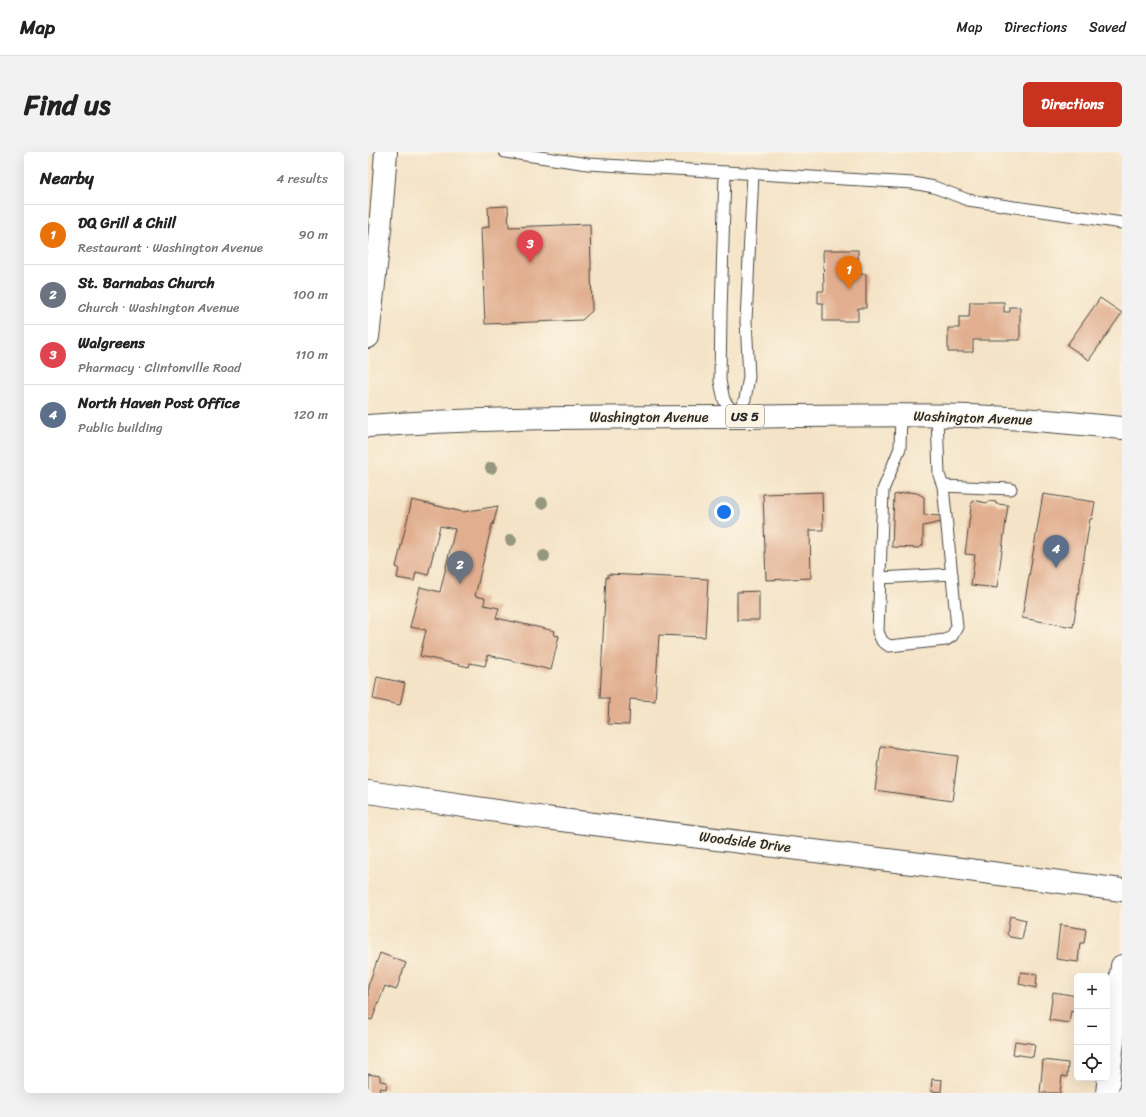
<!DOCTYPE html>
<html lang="en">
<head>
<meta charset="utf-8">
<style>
	body { margin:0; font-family:Sriracha,sans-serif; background:#f2f2f2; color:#222 }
	.controls { position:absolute; right:12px; bottom:12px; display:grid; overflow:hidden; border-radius:6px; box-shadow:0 4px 16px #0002 }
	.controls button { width:36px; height:36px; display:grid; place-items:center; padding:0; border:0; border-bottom:1px solid #e0e0e0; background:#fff; color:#222; font:20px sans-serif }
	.you { position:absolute; left:356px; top:360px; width:14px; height:14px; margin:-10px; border:3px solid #fff; border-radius:50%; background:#1a73e8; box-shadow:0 0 0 6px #1a73e833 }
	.badge { display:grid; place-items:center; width:26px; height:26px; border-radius:50%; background:#c8321e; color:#fff; font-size:13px; font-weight:700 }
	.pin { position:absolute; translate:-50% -33px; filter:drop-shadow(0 1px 2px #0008) }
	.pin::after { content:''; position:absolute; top:21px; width:14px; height:12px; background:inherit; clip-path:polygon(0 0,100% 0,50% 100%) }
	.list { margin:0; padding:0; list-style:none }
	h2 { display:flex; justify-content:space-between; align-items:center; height:52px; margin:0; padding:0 16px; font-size:17px }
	h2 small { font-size:13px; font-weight:400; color:#767676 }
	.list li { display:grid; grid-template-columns:26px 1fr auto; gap:12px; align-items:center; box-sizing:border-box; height:60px; padding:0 16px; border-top:1px solid #e0e0e0 }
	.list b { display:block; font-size:15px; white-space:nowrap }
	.list p { margin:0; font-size:13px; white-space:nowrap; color:#767676 }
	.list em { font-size:13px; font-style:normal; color:#767676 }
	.icon { flex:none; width:22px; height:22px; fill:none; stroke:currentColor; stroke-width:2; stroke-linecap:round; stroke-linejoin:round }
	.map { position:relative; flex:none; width:754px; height:941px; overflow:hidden; border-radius:6px }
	header { display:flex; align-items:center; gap:24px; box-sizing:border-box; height:56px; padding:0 20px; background:#fff; border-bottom:1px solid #e0e0e0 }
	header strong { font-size:19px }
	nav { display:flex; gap:22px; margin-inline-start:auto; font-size:14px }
	.intro { display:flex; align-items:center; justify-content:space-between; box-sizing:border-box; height:96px; padding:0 24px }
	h1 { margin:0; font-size:28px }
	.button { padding:10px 18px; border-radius:6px; background:#c8321e; color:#fff; font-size:14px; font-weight:700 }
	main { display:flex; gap:24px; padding:0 24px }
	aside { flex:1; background:#fff; border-radius:6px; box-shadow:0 4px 16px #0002 }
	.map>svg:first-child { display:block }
	.building { fill:#e1ae8f }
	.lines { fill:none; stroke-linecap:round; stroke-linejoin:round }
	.service-casing { stroke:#494742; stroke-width:13 }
	.minor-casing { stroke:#494742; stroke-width:24 }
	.primary-casing { stroke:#494742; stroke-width:24 }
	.service { stroke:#fff; stroke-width:11 }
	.minor { stroke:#fff; stroke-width:22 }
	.primary { stroke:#fff; stroke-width:22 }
	.tree { fill:#95987f }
	.labels { text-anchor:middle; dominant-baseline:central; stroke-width:3; stroke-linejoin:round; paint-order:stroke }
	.shield { fill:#fcf5e5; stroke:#6a6863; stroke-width:1 }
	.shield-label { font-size:13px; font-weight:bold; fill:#2b2b2b }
	.street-label { font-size:14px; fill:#2b2b2b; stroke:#fcf5e5 }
</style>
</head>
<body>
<header>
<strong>Map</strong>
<nav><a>Map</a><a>Directions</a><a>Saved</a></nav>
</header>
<div class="intro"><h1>Find us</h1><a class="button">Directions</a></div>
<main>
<aside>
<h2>Nearby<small>4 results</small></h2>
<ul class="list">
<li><span class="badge" style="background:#e8710a">1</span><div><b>DQ Grill &amp; Chill</b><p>Restaurant · Washington Avenue</p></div><em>90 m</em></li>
<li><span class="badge" style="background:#6b7280">2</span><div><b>St. Barnabas Church</b><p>Church · Washington Avenue</p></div><em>100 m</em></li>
<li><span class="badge" style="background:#e0444e">3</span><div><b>Walgreens</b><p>Pharmacy · Clintonville Road</p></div><em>110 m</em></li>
<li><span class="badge" style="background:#5c6f8a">4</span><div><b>North Haven Post Office</b><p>Public building</p></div><em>120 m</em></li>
</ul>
</aside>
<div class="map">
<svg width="754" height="941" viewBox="0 0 754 941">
	<rect width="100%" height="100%" fill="#fcf5e5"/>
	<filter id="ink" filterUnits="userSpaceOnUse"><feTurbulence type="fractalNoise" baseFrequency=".025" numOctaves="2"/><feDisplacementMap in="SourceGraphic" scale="8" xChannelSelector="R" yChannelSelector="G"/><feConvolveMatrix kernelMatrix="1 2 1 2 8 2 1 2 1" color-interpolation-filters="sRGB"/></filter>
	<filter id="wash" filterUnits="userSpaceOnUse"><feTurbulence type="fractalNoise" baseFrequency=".012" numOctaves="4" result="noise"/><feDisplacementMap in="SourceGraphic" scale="16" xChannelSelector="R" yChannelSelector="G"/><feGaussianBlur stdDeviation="0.9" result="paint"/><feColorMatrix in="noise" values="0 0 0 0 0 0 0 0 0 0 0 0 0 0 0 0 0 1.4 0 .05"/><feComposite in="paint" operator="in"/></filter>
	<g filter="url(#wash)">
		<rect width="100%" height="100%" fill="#f4e3c6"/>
		<g id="blocks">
			<!-- building -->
			<g class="building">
				<path d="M140,54L141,75L222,72L224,159L214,168L117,172L113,76L121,75L120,55Z"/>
				<path d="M455,98H490V122H498V156H490V169H455V151H450V139H456Z"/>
				<path d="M732,146L754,161L721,208L699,193Z"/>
				<path d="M602,150H636V160H642V155H652V188H605V200H580V176H591V165H601Z"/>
				<path d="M454,340L455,378H442L443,426L398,428L395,342Z"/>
				<path d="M541,340L549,341L556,345V363L574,364V370L555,374V393L551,396L524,395L526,343Z"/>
				<path d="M675,342L727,350L724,367H722L705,475L654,466Z"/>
				<path d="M44,348L95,360L130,354L125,373L124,372L107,444L117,446L116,453L131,456L128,466L187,479L186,483L191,484L183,518L120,503L117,514L102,511L101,515L52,504L58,478L42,475L52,435L72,440L87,377L72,374L60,423L48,420L46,429L29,426L31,416L28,415Z"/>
				<path d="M604,348L619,351L620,349L628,350V352L640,353L629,436L603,433L607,403L597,402Z"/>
				<path d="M240,422L340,427L337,485L291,483L287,549L262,547L261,573L240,572L241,546H232L238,425L240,426Z"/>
				<path d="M391,439V468H369V440Z"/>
				<path d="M9,525L37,531L32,553L5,547Z"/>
				<path d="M513,594L590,604L584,649L507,638Z"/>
				<path d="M642,764L658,768L654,787L642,785L639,782Z"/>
				<path d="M692,773L718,777L716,791H712L710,810L688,807Z"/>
				<path d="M12,801L38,811L28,838L17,834L4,868L0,867V834Z"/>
				<path d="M653,820L669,822L668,836L651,832Z"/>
				<path d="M685,840L709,844L707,860L703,859L701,871L681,868Z"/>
				<path d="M647,889L667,892L665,905L645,902Z"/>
				<path d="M675,908L700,911L699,925L694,924L692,941H672Z"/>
				<path d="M0,922L12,924V929L19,930L18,937L12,936L11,941L0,940Z"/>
				<path d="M564,927L574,928L573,940L563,939Z"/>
			</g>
		</g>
	</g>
	<g filter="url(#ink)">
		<use href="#blocks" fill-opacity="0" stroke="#494742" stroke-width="1"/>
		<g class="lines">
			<defs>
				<g id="service">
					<path d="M137,0L220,12L545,31L566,35L600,48L754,71"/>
					<path d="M357,20L353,161L352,229L356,248L368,264L377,247L381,225L378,169L385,21"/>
					<path d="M533,263L532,296L515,338L510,480L514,489L521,494L578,488L584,484L589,475L575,334L571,323L569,264"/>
					<path d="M575,334L643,337"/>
					<path d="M512,426L584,422"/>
				</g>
				<g id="minor">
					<path d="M0,640L177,666L593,717L754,738"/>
					<path d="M739,941L754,814"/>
				</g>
				<g id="primary">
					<path d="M0,185L12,78L18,0"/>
					<path d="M0,274C121,265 243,265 364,265C444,264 523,262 603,264C653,266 704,271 754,276"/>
				</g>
			</defs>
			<!-- service casing -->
			<use href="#service" class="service-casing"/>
			<!-- minor casing -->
			<use href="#minor" class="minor-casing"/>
			<!-- primary casing -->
			<use href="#primary" class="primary-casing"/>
			<!-- service -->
			<use href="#service" class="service"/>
			<!-- minor -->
			<use href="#minor" class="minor"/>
			<!-- primary -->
			<use href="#primary" class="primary"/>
		</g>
		<!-- trees -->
		<g class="tree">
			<circle cx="123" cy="316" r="6"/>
			<circle cx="174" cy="351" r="6"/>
			<circle cx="143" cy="388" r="6"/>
			<circle cx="176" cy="404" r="6"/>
		</g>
	</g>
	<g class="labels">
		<!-- shield labels -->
		<rect class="shield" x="358" y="253" width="38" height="22" rx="3"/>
		<g class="shield-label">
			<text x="377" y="264">US 5</text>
		</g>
		<!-- street labels -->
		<g class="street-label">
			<text x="281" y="265">Washington Avenue</text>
			<text transform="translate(605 266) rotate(2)">Washington Avenue</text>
			<text transform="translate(377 690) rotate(7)">Woodside Drive</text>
		</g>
	</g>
</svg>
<div class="controls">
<button>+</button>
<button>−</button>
<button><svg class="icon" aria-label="locate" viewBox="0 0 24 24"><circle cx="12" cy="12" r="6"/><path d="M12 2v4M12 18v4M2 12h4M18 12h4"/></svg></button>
</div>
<div class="you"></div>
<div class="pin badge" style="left:481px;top:137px;background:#e8710a">1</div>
<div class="pin badge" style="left:92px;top:432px;background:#6b7280">2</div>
<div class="pin badge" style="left:162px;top:111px;background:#e0444e">3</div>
<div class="pin badge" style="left:688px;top:416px;background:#5c6f8a">4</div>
</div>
</main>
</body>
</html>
